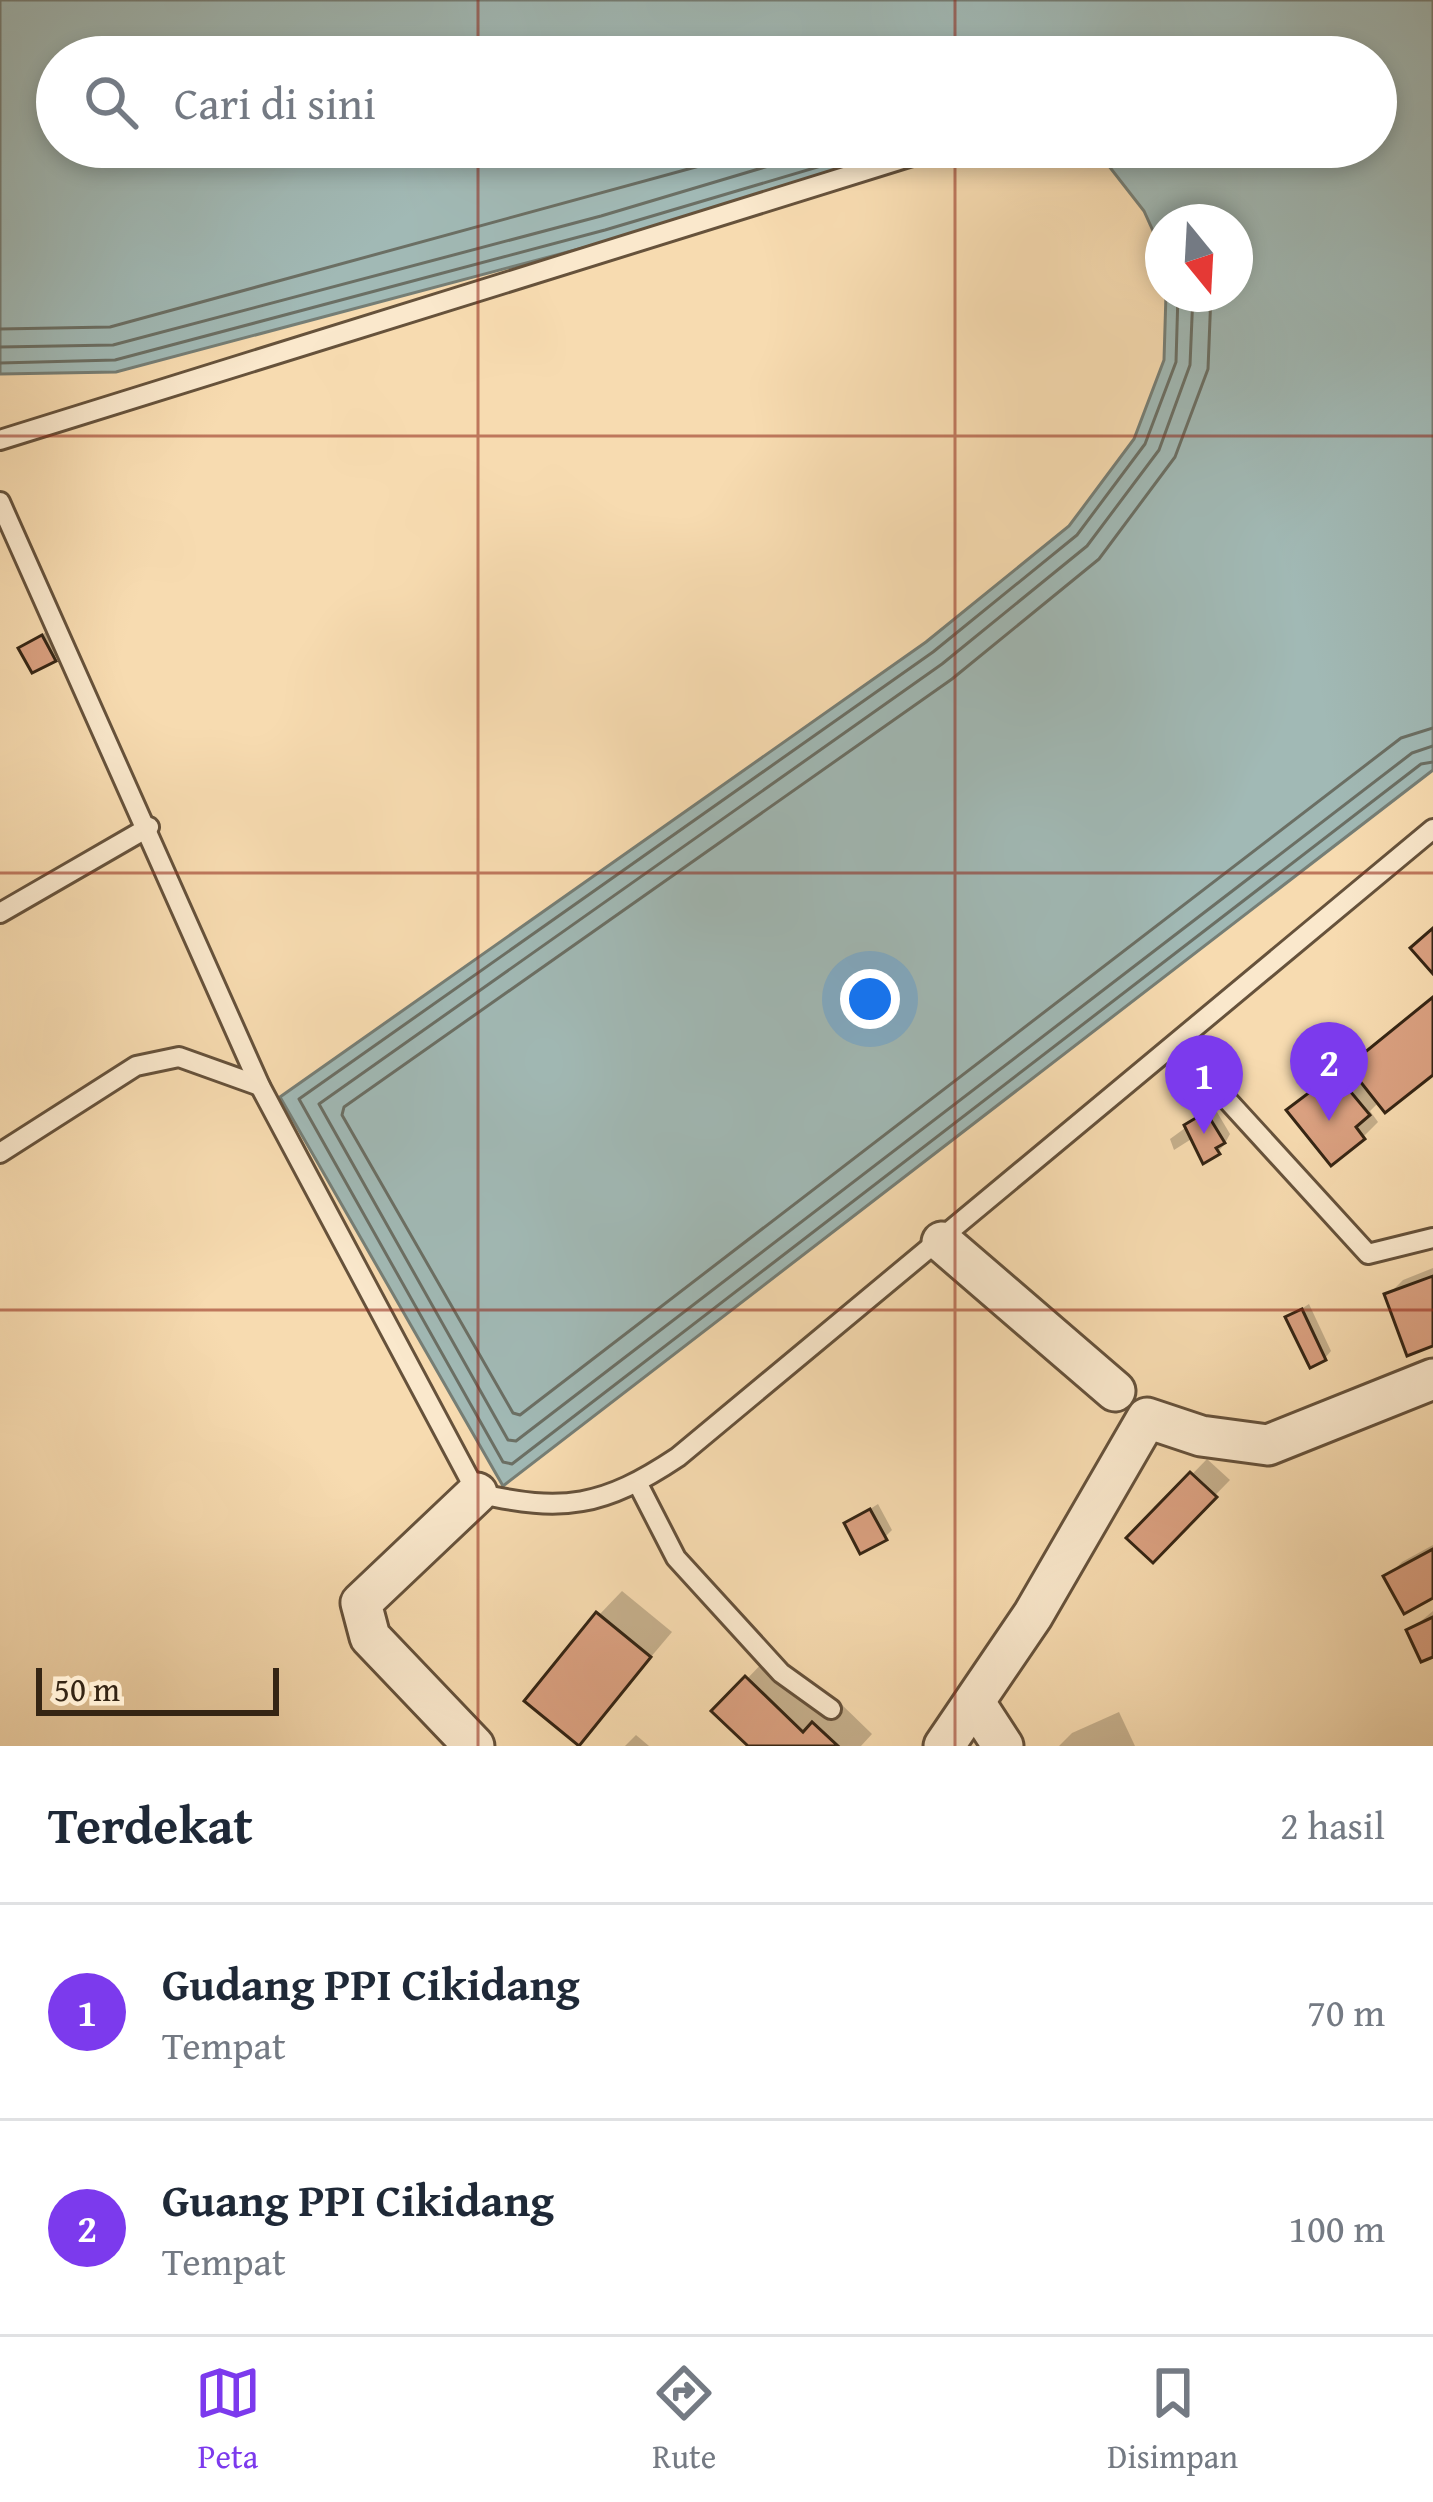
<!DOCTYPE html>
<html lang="id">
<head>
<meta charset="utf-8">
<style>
	body { margin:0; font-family:"Gentium Book Plus",serif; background:#f2f2f3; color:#1f2937 }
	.compass { position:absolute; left:1145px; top:204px; width:108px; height:108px; border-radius:50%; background:#fff; box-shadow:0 6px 18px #0003; rotate:162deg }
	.scale { position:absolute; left:36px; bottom:30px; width:243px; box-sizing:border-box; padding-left:12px; border:6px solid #352514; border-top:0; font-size:33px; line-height:42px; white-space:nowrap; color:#352514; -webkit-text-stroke:9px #fae8cc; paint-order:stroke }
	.you { position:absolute; left:870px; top:999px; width:42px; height:42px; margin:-30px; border:9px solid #fff; border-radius:50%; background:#1a73e8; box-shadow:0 0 0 18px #1a73e833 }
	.badge { display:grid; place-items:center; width:78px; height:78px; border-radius:50%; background:#7c3aed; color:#fff; font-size:39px; font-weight:700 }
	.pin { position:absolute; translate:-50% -99px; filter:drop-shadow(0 3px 6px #0008) }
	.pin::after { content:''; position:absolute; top:63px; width:42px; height:36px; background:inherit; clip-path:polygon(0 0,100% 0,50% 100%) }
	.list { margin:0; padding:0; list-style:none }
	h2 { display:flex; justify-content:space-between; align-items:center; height:156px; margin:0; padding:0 48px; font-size:51px }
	h2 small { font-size:39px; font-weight:400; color:#747a83 }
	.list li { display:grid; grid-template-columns:78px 1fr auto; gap:36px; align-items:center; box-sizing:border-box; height:216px; padding:0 48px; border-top:3px solid #e0e1e3 }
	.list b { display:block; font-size:45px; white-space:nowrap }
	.list p { margin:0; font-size:39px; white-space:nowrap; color:#747a83 }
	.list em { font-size:39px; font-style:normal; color:#747a83 }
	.icon { flex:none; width:66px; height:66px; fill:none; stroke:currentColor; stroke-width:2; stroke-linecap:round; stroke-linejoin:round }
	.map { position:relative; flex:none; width:1433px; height:1746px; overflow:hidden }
	.search { position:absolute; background:#fff; box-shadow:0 6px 18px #0003; left:36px; right:36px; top:36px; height:132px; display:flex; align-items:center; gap:30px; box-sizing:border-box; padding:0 42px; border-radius:66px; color:#747a83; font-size:45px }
	.sheet { height:588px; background:#fff }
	nav { display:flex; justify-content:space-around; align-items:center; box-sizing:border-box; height:168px; border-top:3px solid #e0e1e3; background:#fff; font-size:33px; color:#747a83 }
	nav a { display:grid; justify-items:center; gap:6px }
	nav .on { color:#7c3aed }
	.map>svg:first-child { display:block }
	.water { fill:#a1b9b5; stroke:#767e75; stroke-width:3 }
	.shadow { fill:#0003 }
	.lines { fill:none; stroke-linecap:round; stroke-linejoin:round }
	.shore { stroke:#6b6f64; stroke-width:3 }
	.building { fill:#dba181; stroke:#352514; stroke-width:3 }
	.lane-casing { stroke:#66523b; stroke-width:24 }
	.street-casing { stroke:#66523b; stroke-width:45 }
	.lane { stroke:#fae8cc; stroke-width:18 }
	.street { stroke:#fae8cc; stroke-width:39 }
	.grid { fill:none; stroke:#8f2418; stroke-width:3; stroke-opacity:0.55 }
</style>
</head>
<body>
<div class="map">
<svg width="1433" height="1746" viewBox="0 0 1433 1746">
	<rect width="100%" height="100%" fill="#f7dbb0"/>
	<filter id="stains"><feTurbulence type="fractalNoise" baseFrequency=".00167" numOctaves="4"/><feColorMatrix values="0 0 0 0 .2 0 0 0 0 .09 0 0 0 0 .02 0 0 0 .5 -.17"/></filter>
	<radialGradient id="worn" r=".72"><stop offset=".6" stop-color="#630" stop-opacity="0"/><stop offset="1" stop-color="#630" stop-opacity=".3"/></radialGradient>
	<!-- water -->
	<path class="water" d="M0,0H1433V770L503,1486L280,1097L926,642L1069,526L1134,439L1164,360L1166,294H1235V222H1163V253L1144,211L1094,147H1376V57H57V147H927L609,241L116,372L0,374Z"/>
	<!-- shadow -->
	<g class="shadow">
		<path d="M49,630L61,652L54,658L22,648Z"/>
		<path d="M1433,996V1071L1380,1101L1370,1111L1378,1122L1363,1137L1290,1111Z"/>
		<path d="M1214,1107L1230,1134L1224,1145L1218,1152L1193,1138L1174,1150L1170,1139Z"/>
		<path d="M1433,1268V1343L1388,1295L1403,1280Z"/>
		<path d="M1309,1304L1331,1351L1325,1358L1289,1317Z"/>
		<path d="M1207,1459L1230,1480L1153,1559L1130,1538Z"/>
		<path d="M878,1504L892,1530L885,1537L847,1524Z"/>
		<path d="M1433,1545V1595L1387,1577L1402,1562Z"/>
		<path d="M622,1591L672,1632L579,1742L599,1615Z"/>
		<path d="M1433,1611V1653L1409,1631Z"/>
		<path d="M770,1655L828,1711L838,1701L872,1734L861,1746H752L716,1711Z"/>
		<path d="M1119,1712L1135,1746H1059L1072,1733Z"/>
		<path d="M636,1735L649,1746H625Z"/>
	</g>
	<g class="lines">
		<!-- shore -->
		<g class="shore">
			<path d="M1178,294L1176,362L1145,444L1077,535L933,652L299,1099L503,1462L512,1464L1421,764L1433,762"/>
			<path d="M1193,294L1190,365L1159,450L1087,546L942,664L319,1104L508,1440L516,1441L1412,753L1433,746"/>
			<path d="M1211,294L1208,369L1175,457L1099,559L952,679L344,1107L342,1115L513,1413L520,1415L1401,738L1433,728"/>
			<path d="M0,329L110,327L769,147"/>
			<path d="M0,347L113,345L601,216L832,147"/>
			<path d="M0,363L115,360L605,230L885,147"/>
		</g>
	</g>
	<!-- building -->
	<g class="building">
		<path d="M42,635L56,661L32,673L18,648Z"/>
		<path d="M1433,928V974L1410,948Z"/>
		<path d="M1433,997V1075L1385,1113L1348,1066Z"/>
		<path d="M1335,1073L1370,1115L1356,1127L1365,1139L1331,1166L1286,1110Z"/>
		<path d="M1206,1112L1225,1143L1216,1148L1220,1154L1203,1164L1184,1125Z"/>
		<path d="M1433,1276V1346L1407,1356L1384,1294Z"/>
		<path d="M1302,1309L1326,1360L1310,1368L1285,1317Z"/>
		<path d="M1190,1472L1217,1497L1153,1563L1126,1538Z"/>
		<path d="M870,1509L887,1540L860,1554L844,1523Z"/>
		<path d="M1433,1549V1598L1404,1614L1383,1576Z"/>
		<path d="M596,1612L651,1657L579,1746L524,1701Z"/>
		<path d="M1433,1617V1657L1421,1662L1406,1630Z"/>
		<path d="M745,1676L803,1732L812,1722L838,1746H748L711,1711Z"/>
	</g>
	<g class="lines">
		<defs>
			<g id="lane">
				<path d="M0,440L925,152"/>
				<path d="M0,502L260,1086L477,1493C563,1513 603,1507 678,1457L1433,829"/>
				<path d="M0,913L149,827"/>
				<path d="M1177,1045L1368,1254L1433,1238"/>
				<path d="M0,1153L136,1066L179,1057L260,1086"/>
				<path d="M638,1484L676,1558L781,1673L831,1709"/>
			</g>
			<g id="street">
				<path d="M942,1242L1115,1391"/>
				<path d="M975,1703L1003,1746"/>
				<path d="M474,1746L370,1637L361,1603L477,1493"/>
				<path d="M944,1746L1033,1615L1147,1418L1201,1436L1268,1445L1433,1379"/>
			</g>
		</defs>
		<!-- lane casing -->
		<use href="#lane" class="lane-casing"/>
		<!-- street casing -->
		<use href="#street" class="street-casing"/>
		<!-- lane -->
		<use href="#lane" class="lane"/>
		<!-- street -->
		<use href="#street" class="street"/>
	</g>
	<!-- grid -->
	<path class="grid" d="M478,0V57M955,0V57M478,147V1746M955,147V1746M0,436H1433M0,873H1433M0,1310H1433"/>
	<rect width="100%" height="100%" filter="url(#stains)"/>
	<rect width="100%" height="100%" fill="url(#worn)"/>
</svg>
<svg class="compass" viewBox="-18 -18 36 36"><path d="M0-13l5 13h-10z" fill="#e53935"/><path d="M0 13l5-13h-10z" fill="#747a83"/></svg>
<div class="scale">50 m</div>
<div class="you"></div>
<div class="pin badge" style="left:1204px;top:1134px">1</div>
<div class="pin badge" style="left:1329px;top:1121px">2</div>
<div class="search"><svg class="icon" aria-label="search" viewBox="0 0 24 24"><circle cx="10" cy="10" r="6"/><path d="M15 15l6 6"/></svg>Cari di sini</div>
</div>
<section class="sheet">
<h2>Terdekat<small>2 hasil</small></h2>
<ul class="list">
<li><span class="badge">1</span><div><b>Gudang PPI Cikidang</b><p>Tempat</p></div><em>70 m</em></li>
<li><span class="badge">2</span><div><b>Guang PPI Cikidang</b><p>Tempat</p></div><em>100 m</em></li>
</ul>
</section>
<nav>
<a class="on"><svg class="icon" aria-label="map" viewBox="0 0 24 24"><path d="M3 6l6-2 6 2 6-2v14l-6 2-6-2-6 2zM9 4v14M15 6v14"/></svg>Peta</a>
<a><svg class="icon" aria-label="directions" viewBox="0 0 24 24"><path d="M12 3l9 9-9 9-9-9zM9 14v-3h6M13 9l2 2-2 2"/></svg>Rute</a>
<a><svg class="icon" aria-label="saved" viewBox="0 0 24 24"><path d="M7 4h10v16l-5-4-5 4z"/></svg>Disimpan</a>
</nav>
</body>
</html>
